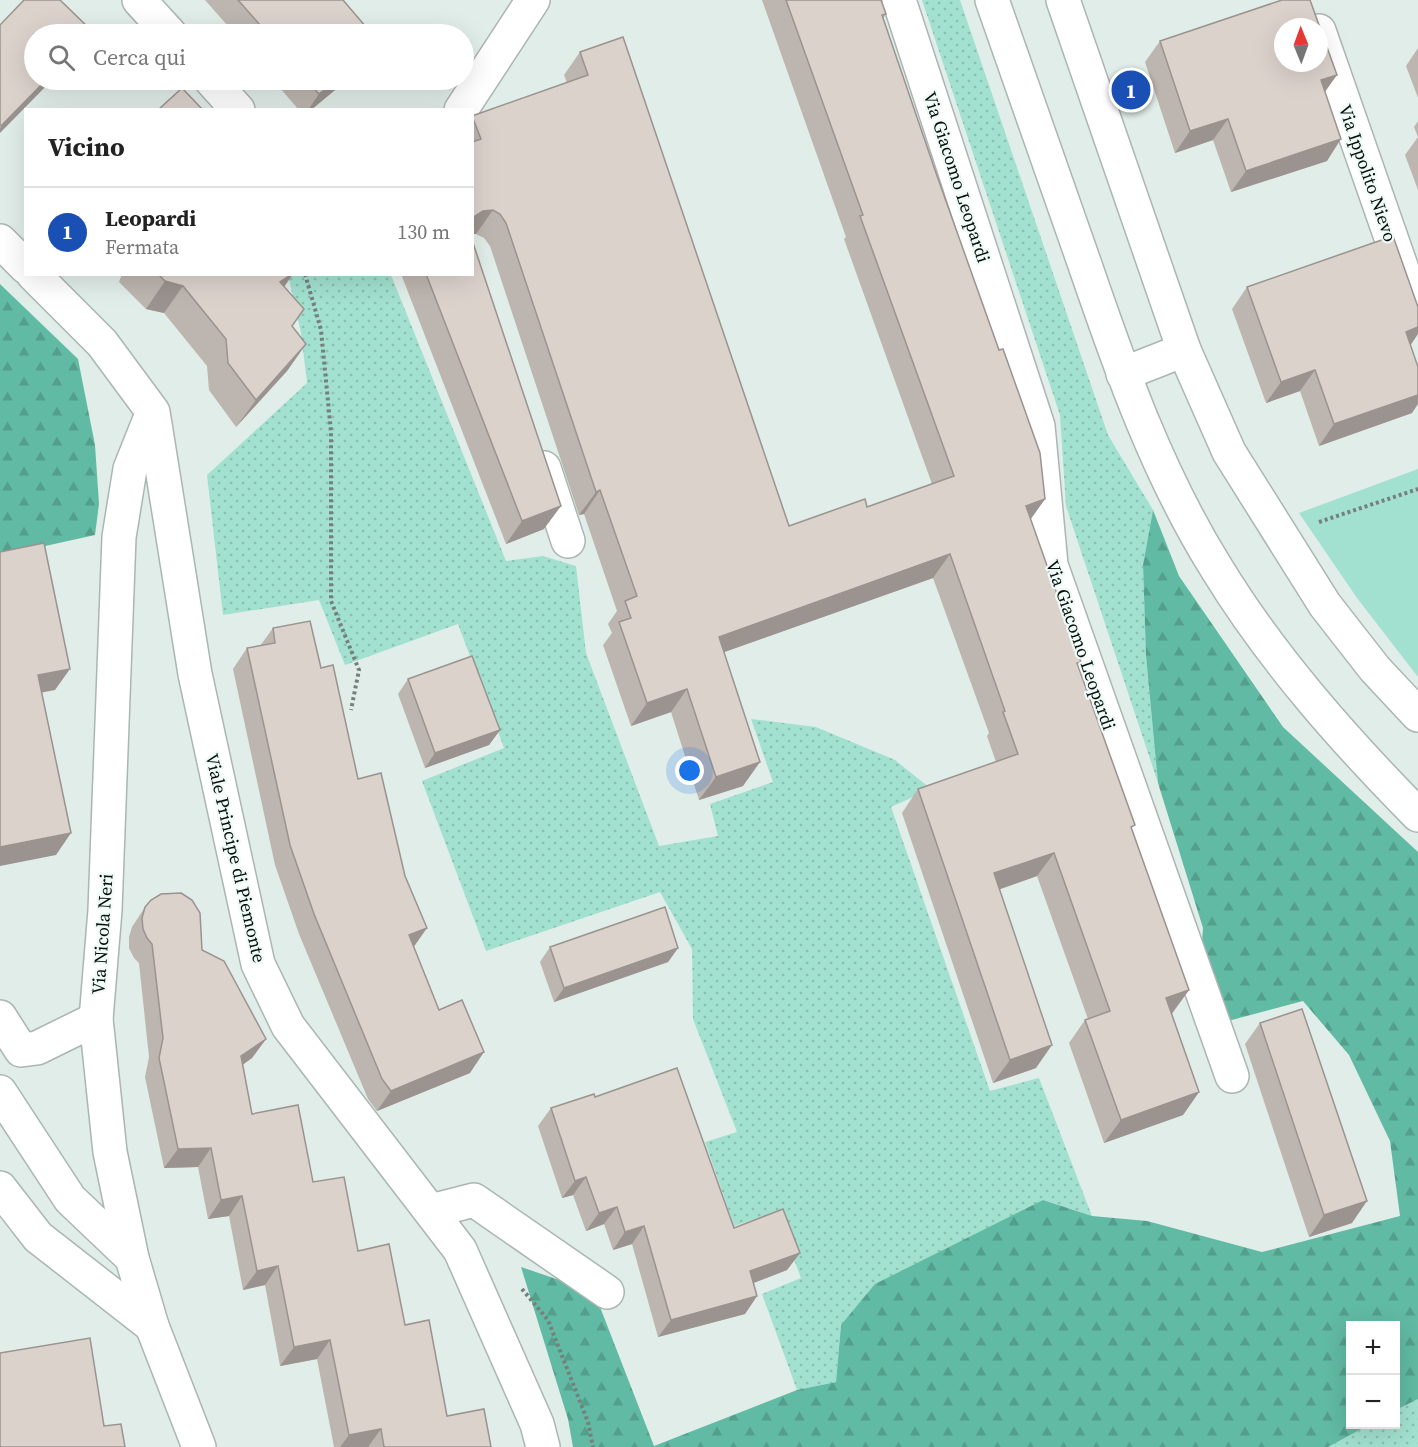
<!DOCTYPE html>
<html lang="it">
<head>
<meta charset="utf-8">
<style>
	body { margin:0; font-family:"Source Serif 4",serif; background:#f2f2f2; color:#222 }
	.controls { position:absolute; right:18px; bottom:18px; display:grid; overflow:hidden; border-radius:0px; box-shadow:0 6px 24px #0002 }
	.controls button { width:54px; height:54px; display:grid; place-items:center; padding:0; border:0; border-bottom:2px solid #e0e0e0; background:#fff; color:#222; font:30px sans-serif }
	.compass { position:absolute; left:1274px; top:18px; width:54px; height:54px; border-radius:50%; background:#fff; box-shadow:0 6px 24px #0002; rotate:359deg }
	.you { position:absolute; left:690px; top:771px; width:21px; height:21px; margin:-15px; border:4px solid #fff; border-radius:50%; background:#1a73e8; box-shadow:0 0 0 9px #1a73e833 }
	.badge { display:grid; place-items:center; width:39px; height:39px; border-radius:50%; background:#8b4a16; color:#fff; font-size:20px; font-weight:700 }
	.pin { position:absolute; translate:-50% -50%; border:3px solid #fff; box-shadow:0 2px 6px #0006 }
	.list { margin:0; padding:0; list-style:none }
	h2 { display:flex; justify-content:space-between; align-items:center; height:78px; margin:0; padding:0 24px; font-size:26px }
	h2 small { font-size:20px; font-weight:400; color:#767676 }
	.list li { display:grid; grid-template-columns:39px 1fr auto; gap:18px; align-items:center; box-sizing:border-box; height:90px; padding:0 24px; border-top:2px solid #e0e0e0 }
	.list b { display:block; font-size:22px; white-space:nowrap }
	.list p { margin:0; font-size:20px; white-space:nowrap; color:#767676 }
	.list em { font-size:20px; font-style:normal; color:#767676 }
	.icon { flex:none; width:33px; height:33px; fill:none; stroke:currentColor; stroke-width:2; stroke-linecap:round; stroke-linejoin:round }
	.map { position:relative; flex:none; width:1418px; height:1447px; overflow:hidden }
	.search { position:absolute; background:#fff; box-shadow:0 6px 24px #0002; left:24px; top:24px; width:450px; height:66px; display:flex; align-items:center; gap:15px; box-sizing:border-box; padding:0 21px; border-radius:33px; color:#767676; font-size:22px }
	.panel { position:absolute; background:#fff; box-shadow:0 6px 24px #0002; left:24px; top:108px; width:450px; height:168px; border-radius:0px }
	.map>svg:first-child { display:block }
	.grass { fill:url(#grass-dots) }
	.forest { fill:url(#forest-firs) }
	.park { fill:#a2e1cf }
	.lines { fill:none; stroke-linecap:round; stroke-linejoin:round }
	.minor-casing { stroke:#aab6b3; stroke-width:36 }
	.path { stroke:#777f7c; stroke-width:4; stroke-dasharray:3 3; stroke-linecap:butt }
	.minor { stroke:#fff; stroke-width:33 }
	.wall { fill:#bdb5af }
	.shaded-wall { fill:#9a938f }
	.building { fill:#dcd2cc; stroke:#9a938f; stroke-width:1.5; fill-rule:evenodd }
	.labels { text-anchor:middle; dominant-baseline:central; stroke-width:4.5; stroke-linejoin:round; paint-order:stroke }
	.street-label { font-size:18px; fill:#090d0b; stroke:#eefbf7 }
</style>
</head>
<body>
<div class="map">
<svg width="1418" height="1447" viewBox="0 0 1418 1447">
	<defs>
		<pattern id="grass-dots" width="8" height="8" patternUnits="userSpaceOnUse" patternTransform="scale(1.5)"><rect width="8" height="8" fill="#a2e1cf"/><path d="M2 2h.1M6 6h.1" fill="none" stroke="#8ac0b0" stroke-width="1.8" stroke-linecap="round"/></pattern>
		<pattern id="forest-firs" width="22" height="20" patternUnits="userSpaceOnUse" patternTransform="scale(1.5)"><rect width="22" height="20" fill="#61baa3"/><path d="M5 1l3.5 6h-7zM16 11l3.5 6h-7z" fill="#539f8b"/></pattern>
	</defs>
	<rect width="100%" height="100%" fill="#e1ede9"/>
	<!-- grass -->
	<g class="grass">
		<path d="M922,0H960L1108,435L1153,510L1143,565L1146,656L1158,783L1066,506L1060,415Z"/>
		<path d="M288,275H391L506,561L543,556L576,566L586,653L659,846L718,836L710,804L773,782L751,719L816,727L895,760L931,789L891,807L990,1091L1039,1078L1092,1216L1043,1200L841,1325L836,1382L797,1390L762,1294L801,1278L776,1212L734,1226L705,1142L737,1132L693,1019L692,949L660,892L486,951L422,781L504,748L458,624L345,665L319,600L223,615L207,475L307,383L301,333Z"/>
		<path d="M1418,1399V1447H1328L1369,1425L1396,1424V1410Z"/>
	</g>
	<!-- forest -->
	<g class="forest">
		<path d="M0,284L78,359L95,445L99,504L95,535L0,556Z"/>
		<path d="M1153,510L1179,576L1283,727L1418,852V1399L1396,1410V1326H1350V1424L1369,1425L1328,1447H573L568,1419L521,1267L577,1286L600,1307L654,1446L797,1390L836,1382L841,1325L875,1284L1043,1200L1092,1216L1147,1221L1262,1252L1400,1216L1390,1141L1349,1055L1303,1001L1228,1021L1201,954L1203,928L1158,783L1146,656L1143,565Z"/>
	</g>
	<!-- park -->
	<path class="park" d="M1418,469V677L1357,598L1299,513Z"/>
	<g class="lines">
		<defs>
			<g id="minor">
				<path d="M139,0L170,34"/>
				<path d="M899,0L1038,426L1051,565L1232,1076"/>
				<path d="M992,0C1023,88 1054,177 1085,265C1121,370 1158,475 1217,569C1272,659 1344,740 1418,815"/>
				<path d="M1063,0L1184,350L1229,452L1325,605L1375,669L1418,715"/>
				<path d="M1319,31L1418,315"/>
				<path d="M211,80L238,110"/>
				<path d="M461,110L533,0"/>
				<path d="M0,241L26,267"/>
				<path d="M33,274L102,343L153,412L195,674L258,964L288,1026L460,1250L537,1424L543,1447"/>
				<path d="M1123,374L1184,350"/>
				<path d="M152,414L130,469L119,537L105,910L96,1019L110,1152L132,1258L152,1326L199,1447"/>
				<path d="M544,468L568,541"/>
				<path d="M0,1017L21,1050L37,1048L96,1019"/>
				<path d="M0,1092L70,1199L132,1258"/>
				<path d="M0,1188L38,1237L152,1326"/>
				<path d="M431,1211L474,1200L607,1292"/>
			</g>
		</defs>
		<!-- minor casing -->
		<use href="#minor" class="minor-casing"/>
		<!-- path -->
		<g class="path">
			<path d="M305,274L321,330L331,432V601L359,670L351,710"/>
			<path d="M1319,522L1418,489"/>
			<path d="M522,1289L548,1320L588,1422L593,1447"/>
		</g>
		<!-- minor -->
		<use href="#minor" class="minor"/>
	</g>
	<!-- wall -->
	<g class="wall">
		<path d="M205,0H343L372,34H235Z"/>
		<path d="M762,0H881L886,14L883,19L1045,499L1030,519L1081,662L1078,666L1132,829L1189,990L1172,1014L1199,1092L1183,1115L1104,1143L1069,1043L1085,1020L1088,1019L1037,876L1000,889L1036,1068L993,1083L902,813L918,789L996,762L987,736L989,733L933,578L724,652L743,786L699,800L671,712L631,726L603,645L612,633L608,624L617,611L584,514L579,515L490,246L484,238L476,234H472V116L567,83L564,75L580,52L789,526L867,507L932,484L844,239L846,237Z"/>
		<path d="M1160,41L1325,91L1327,161L1231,192L1213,140L1175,153L1145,62Z"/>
		<path d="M1418,48V98L1406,66Z"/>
		<path d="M273,80H347L311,110H299Z"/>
		<path d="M1418,121V190L1405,155L1418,137L1414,127Z"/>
		<path d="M122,274H293L284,287L292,326L306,344L287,371L236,427L209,390L207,366L164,313L146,309L119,282Z"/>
		<path d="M401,274H472L544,529L506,544Z"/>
		<path d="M1247,287L1410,345L1412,413L1319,446L1300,391L1266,403L1232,309Z"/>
		<path d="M273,628L321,668L414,947L439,1010L470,1073L377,1111L368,1099L299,934L275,865L233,669L247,648L260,646Z"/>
		<path d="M408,679L500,730L489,745L425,768L398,694Z"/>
		<path d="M145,907L202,950L266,1039L252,1058L242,1065L252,1114L313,1182L358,1251L405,1325L447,1416L491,1447H334L317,1359L280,1366L265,1285L243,1290L229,1216L208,1219L198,1167L164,1168L145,1077L149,1057L139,963L134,958L129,948V937L132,927Z"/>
		<path d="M550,947L678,948L668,962L554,1002L540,962Z"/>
		<path d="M1260,1023L1352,1223L1309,1237L1245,1044Z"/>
		<path d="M595,1097L734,1228L800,1253L787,1270L753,1283L757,1296L745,1314L658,1337L632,1244L613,1250L604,1224L586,1231L573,1195L562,1198L538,1126L551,1108Z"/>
	</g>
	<!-- shaded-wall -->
	<g class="shaded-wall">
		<path d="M1337,75L1322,96L1321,80Z"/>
		<path d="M46,80H52L0,133V128L1,126Z"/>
		<path d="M337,80H347L311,110H308L319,94Z"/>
		<path d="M1228,119L1213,140L1175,153L1190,131Z"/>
		<path d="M1341,139L1327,161L1231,192L1246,171Z"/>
		<path d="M493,210L476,234H472V219L475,216L483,211Z"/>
		<path d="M292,274H293L274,301L280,282Z"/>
		<path d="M165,281L183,286L164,313L146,309Z"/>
		<path d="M1418,327V334L1410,346L1406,332Z"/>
		<path d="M306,344L287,371L236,427L256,400Z"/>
		<path d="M1315,370L1300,391L1266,403L1281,382Z"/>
		<path d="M1418,395V404L1412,413L1319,446L1334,424Z"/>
		<path d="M600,490L584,514L579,515L596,492Z"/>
		<path d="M1045,499L1028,523L1026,506Z"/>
		<path d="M561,506L544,529L506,544L522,521Z"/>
		<path d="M950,554L933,578L702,660L719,637Z"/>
		<path d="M70,669L55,690L23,696L38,675Z"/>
		<path d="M687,689L671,712L631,726L647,703Z"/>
		<path d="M500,730L489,745L425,768L435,753Z"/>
		<path d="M760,762L743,786L699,800L716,777Z"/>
		<path d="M71,833L56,855L0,866V847Z"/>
		<path d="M1054,853L1037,876L978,897L994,873Z"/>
		<path d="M427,928L413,948L409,935Z"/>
		<path d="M678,948L668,962L554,1002L564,988Z"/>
		<path d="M1189,990L1172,1013L1150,1021L1166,998Z"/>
		<path d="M266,1039L252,1058L227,1076L241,1056Z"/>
		<path d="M1052,1045L1036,1068L993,1083L1010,1060Z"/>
		<path d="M484,1052L470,1073L377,1111L391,1091Z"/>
		<path d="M1199,1092L1183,1115L1104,1143L1121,1120Z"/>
		<path d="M211,1148L198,1167L164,1168L178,1149Z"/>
		<path d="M586,1177L573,1195L562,1198L575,1181Z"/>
		<path d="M242,1196L229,1216L208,1219L221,1200Z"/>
		<path d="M1367,1201L1352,1223L1309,1237L1324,1215Z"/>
		<path d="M617,1207L604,1224L586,1231L599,1213Z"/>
		<path d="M644,1226L632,1244L613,1250L625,1232Z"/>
		<path d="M800,1253L787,1270L738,1289L750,1271Z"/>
		<path d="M278,1266L265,1285L243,1290L257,1271Z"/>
		<path d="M757,1296L745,1314L658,1337L671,1320Z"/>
		<path d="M330,1340L317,1359L280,1366L294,1347Z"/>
		<path d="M381,1429L368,1447H340L349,1435Z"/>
	</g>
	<!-- building -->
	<g class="building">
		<path d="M24,0H60L93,32L90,34H34V80H46L1,126L0,125V25Z"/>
		<path d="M238,0H343L372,34H268Z"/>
		<path d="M786,0H881L886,14L882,15L936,173L999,350L1003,349L1040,453L1045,499L1026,506L1081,662L1077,663L1135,825L1131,827L1189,990L1166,998L1199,1092L1121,1120L1085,1020L1110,1011L1054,853L994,873L1052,1045L1010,1060L918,789L1018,754L1003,712L1005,711L950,554L719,637L760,762L716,777L687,689L647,703L619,622L631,618L625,601L637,596L600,490L596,492L506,223L500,214L493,210L483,211L475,216L472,220V142L481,139L472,116L588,75L580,52L623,37L789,526L865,499L867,507L954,476L860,216L863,215Z"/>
		<path d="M1282,0H1310L1337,75L1321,80L1341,139L1246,171L1228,119L1190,131L1160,41ZM1283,27H1319V63H1283Z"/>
		<path d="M306,80H337L319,94Z"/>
		<path d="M182,88L203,110H158Z"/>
		<path d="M1393,236L1418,307V327L1406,332L1418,367V395L1334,424L1315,370L1281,382L1247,287Z"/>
		<path d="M472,240L561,506L522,521L426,274H472Z"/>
		<path d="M158,274H292L280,282L304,309L292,326L306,344L256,400L228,363L226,339L183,286L165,281Z"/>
		<path d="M44,543L70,669L38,675L71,833L0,847V552Z"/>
		<path d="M310,621L321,668L333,665L358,779L381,773L405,876L427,928L409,935L439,1010L462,1000L484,1052L391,1091L382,1079L314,914L290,845L247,648L275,643L273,628Z"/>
		<path d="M472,656L500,730L435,753L408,679Z"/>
		<path d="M181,893L192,900L200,913L202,950L224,961L266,1039L241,1056L252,1114L298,1105L313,1182L344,1177L358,1251L389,1244L405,1325L429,1320L447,1416L484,1409L491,1447H384L381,1429L349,1435L330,1340L294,1347L278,1266L257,1271L242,1196L221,1200L211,1148L178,1149L159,1058L163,1038L152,944L147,938L143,929L142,918L145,907L151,900L161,894Z"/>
		<path d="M665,907L678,948L564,988L550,947Z"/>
		<path d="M1302,1009L1367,1201L1324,1215L1260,1023Z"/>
		<path d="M677,1068L734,1228L783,1209L800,1253L750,1271L757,1296L671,1320L644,1226L625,1232L617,1207L599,1213L586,1177L575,1181L551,1108L594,1094L595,1097Z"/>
		<path d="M90,1338L104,1426L121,1424L125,1447H0V1353Z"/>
	</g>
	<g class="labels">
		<!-- street labels -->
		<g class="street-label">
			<text transform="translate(1368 173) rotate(71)">Via Ippolito Nievo</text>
			<text transform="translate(957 177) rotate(72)">Via Giacomo Leopardi</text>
			<text transform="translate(1081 645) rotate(71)">Via Giacomo Leopardi</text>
			<text transform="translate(236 858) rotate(77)">Viale Principe di Piemonte</text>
			<text transform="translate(102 934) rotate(-86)">Via Nicola Neri</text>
		</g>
	</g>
</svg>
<div class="controls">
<button>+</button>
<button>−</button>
</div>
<svg class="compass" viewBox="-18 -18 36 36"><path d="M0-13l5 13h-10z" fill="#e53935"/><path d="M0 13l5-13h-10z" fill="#767676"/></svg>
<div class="you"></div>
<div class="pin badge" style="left:1131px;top:90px;background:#1a4fb4">1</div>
<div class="search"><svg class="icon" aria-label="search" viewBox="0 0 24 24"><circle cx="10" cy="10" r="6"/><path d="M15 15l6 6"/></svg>Cerca qui</div>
<section class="panel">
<h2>Vicino<small></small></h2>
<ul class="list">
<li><span class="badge" style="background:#1a4fb4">1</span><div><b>Leopardi</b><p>Fermata</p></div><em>130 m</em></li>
</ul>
</section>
</div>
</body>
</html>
